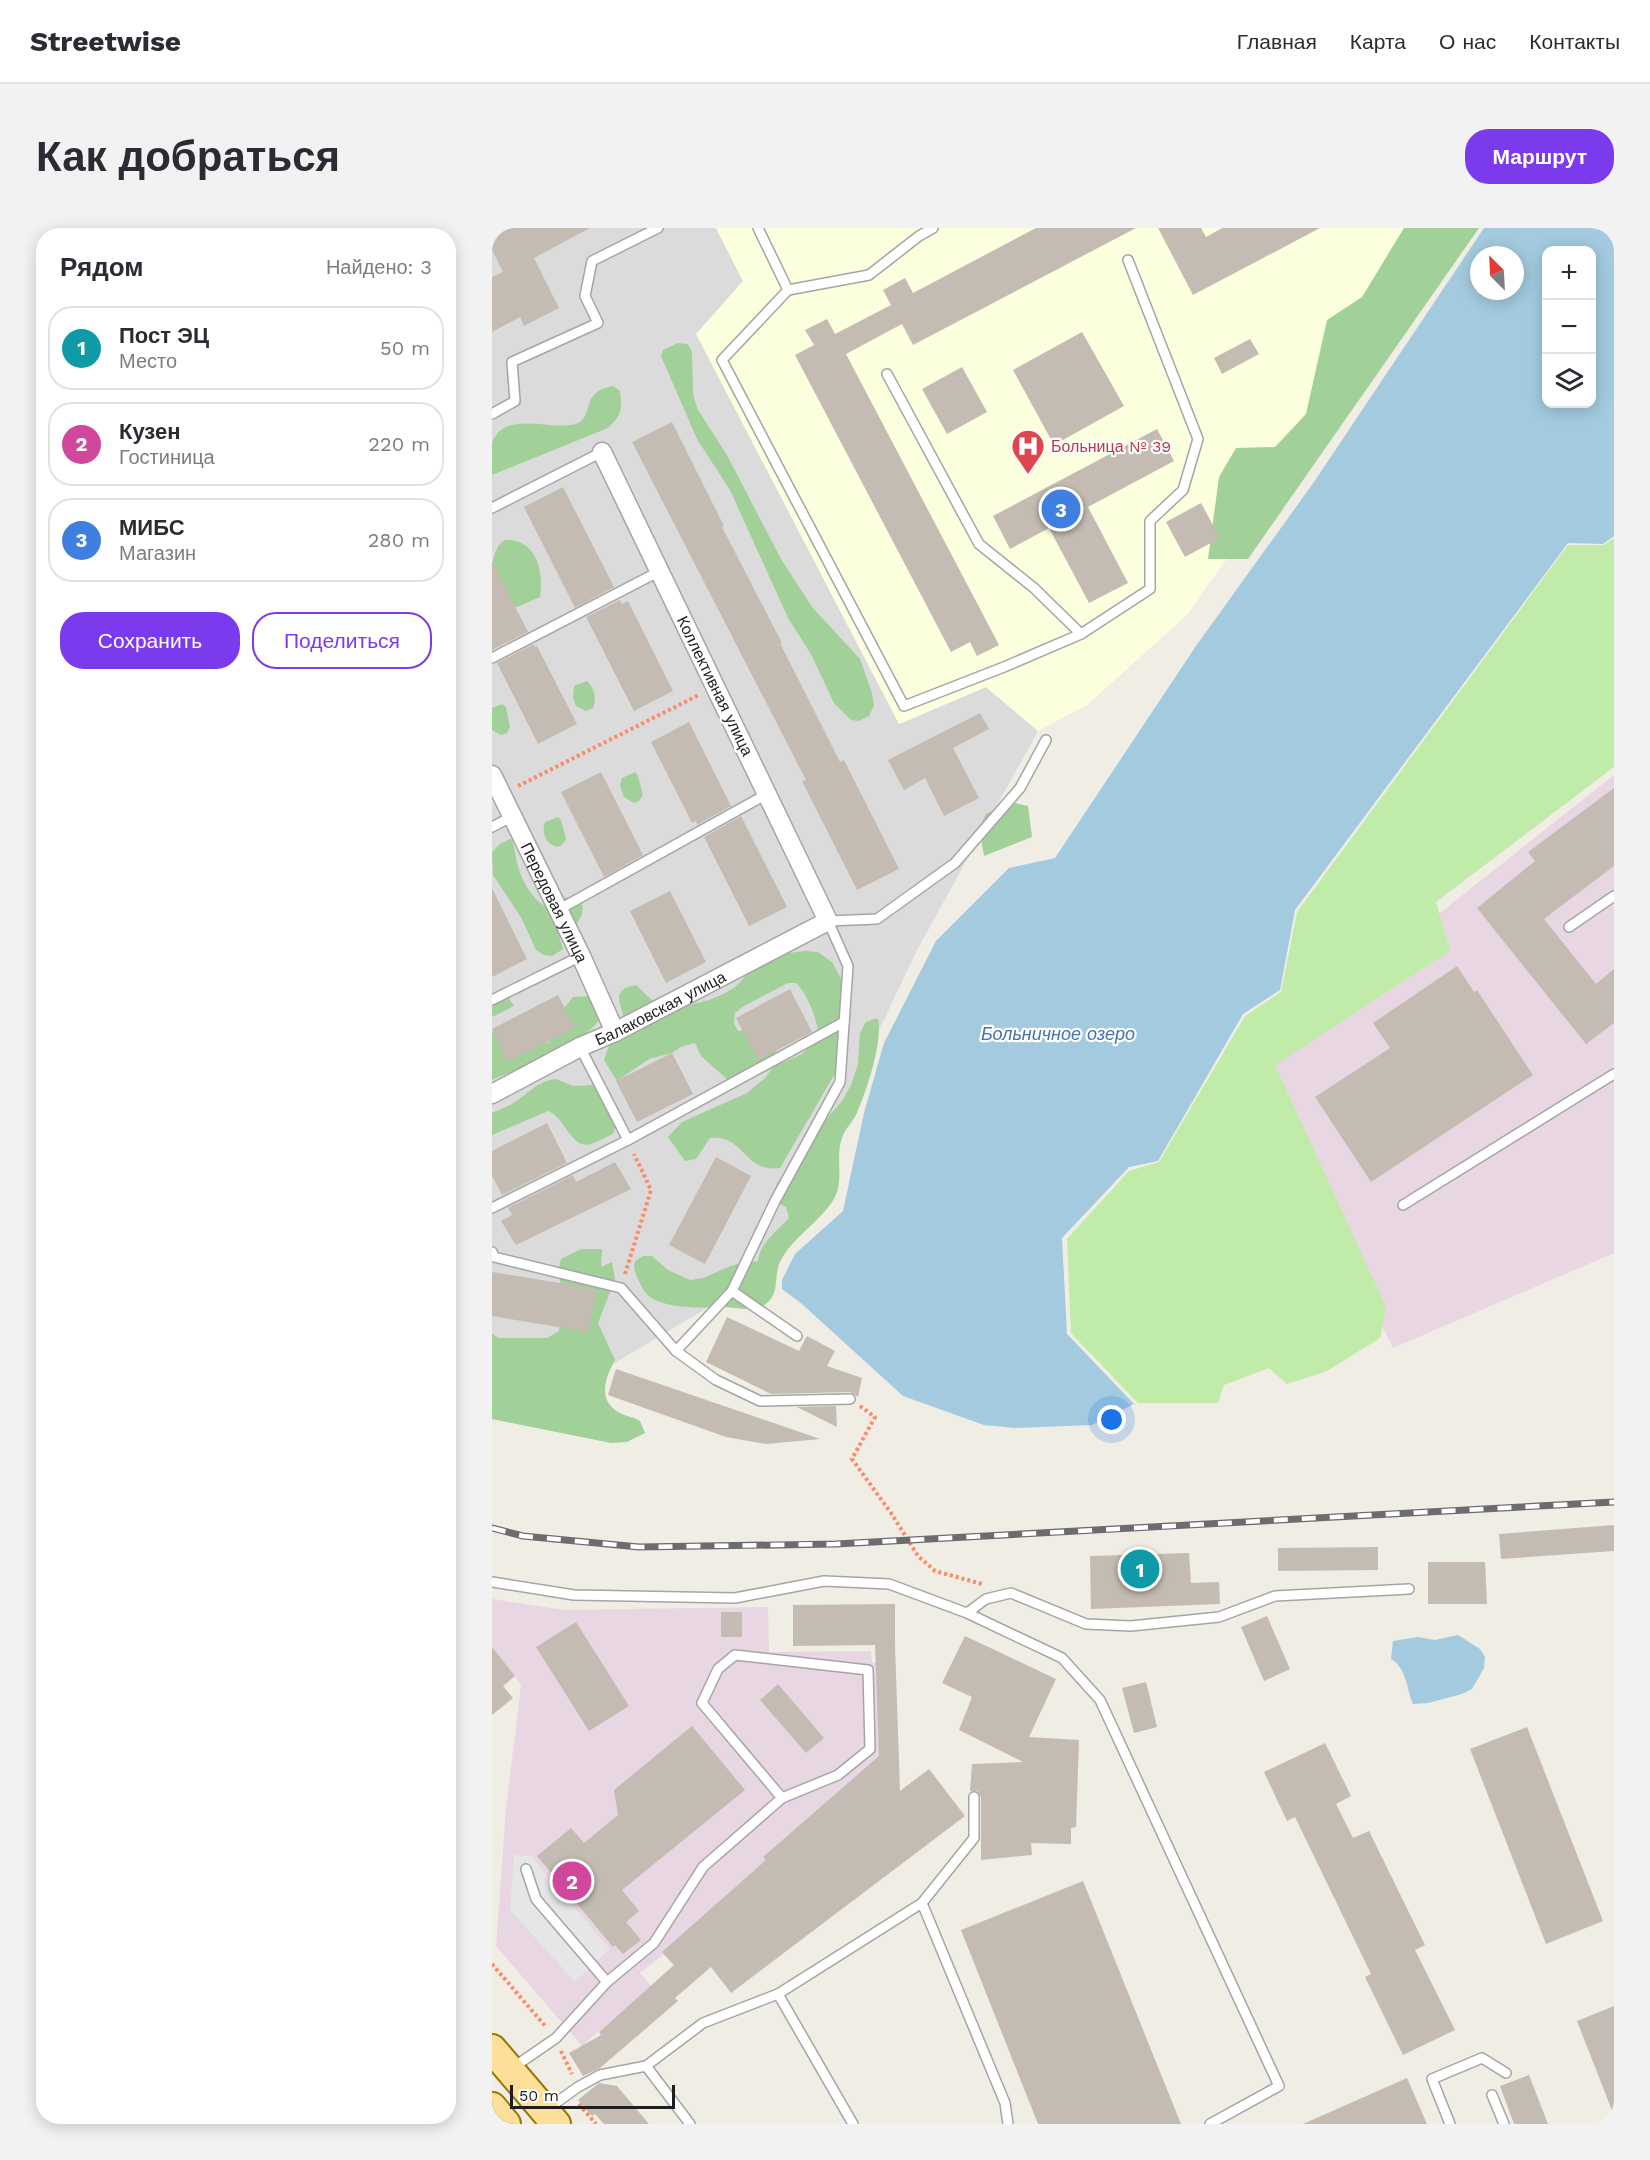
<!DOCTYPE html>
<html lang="ru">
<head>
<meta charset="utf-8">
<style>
	body { margin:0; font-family:"Work Sans",sans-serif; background:#f2f2f3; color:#2b2b33 }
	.controls { position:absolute; right:18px; top:18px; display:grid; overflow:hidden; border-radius:12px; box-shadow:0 3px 15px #0003 }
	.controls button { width:54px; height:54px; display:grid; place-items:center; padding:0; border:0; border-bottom:2px solid #e1e1e2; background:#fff; color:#2b2b33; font:30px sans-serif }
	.compass { position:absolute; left:978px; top:18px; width:54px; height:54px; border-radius:50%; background:#fff; box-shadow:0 3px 15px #0003; rotate:336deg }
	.scale { position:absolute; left:18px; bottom:15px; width:165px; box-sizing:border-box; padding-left:6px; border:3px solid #1e1e1e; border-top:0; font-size:16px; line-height:21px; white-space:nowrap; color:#1e1e1e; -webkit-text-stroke:4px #fff; paint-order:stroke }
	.you { position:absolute; left:620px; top:1192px; width:21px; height:21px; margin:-15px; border:4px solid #fff; border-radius:50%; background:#1a73e8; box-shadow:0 0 0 9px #1a73e833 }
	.badge { display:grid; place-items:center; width:39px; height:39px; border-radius:50%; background:#7c3aed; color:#fff; font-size:20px; font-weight:700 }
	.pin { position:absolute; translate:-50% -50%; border:3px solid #fff; box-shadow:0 2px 6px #0006 }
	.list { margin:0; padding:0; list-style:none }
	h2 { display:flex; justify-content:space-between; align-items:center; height:78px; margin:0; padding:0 24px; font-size:26px }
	h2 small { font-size:20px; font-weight:400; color:#7c7c81 }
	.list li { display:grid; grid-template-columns:39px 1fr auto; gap:18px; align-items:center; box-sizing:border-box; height:84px; margin:0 12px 12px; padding:0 12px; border:2px solid #e1e1e2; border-radius:24px }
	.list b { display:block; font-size:22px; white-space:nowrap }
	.list p { margin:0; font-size:20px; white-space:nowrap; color:#7c7c81 }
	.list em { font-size:20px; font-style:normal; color:#7c7c81 }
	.actions { display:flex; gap:12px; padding:18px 24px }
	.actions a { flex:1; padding:14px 0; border:2px solid #7c3aed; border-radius:24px; text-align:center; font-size:21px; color:#7c3aed }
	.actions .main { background:#7c3aed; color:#fff }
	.icon { flex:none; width:33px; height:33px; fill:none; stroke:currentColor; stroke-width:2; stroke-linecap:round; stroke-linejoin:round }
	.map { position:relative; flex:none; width:1122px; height:1896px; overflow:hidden; border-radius:24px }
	header { display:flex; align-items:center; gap:36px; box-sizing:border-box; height:84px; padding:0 30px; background:#fff; border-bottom:2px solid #e1e1e2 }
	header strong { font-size:28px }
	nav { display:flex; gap:33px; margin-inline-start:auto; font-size:21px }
	.intro { display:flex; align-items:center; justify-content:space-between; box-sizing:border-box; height:144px; padding:0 36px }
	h1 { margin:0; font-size:42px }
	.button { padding:15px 27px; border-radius:24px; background:#7c3aed; color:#fff; font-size:21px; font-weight:700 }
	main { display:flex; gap:36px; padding:0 36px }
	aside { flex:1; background:#fff; border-radius:24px; box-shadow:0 3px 15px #0003 }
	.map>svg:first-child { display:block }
	.residential { fill:#dcdbdb }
	.industrial { fill:#e9d6e3 }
	.education { fill:#fbffde }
	.grass { fill:#c1eba8 }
	.forest { fill:#a1d098 }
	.parking { fill:#e6e6e6 }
	.water { fill:#a3cade; fill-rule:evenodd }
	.building { fill:#c4bcb3 }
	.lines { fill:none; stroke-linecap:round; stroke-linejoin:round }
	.service-casing { stroke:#a5a5a5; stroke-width:12 }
	.minor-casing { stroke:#a5a5a5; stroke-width:21 }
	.primary-casing { stroke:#997900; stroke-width:32 }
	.path { stroke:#fd8967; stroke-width:4; stroke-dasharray:3 3; stroke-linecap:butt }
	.service { stroke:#fff; stroke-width:9 }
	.minor { stroke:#fff; stroke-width:18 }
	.primary { stroke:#fedf9a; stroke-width:28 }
	.rail-casing { stroke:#6c6c6c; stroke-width:7 }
	.rail { stroke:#fff; stroke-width:4.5; stroke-dasharray:14; stroke-linecap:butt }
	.labels { text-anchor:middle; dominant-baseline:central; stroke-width:4.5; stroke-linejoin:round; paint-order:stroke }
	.health-label { font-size:16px; fill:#be3a42; stroke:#fff; text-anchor:start }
	.street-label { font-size:16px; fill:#1e1e1e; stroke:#fff }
	.water-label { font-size:18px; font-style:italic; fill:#486fb1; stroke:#fff }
</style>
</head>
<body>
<header>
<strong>Streetwise</strong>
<nav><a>Главная</a><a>Карта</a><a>О нас</a><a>Контакты</a></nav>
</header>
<div class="intro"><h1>Как добраться</h1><a class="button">Маршрут</a></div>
<main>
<aside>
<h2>Рядом<small>Найдено: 3</small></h2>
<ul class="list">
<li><span class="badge" style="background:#0f9aa8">1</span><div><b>Пост ЭЦ</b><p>Место</p></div><em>50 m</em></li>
<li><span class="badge" style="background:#d1479c">2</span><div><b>Кузен</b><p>Гостиница</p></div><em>220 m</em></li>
<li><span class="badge" style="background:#3f7fe0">3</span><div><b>МИБС</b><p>Магазин</p></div><em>280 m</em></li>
</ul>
<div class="actions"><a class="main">Сохранить</a><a>Поделиться</a></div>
</aside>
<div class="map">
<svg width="1122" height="1896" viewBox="0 0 1122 1896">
	<rect width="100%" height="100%" fill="#efede4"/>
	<!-- residential -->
	<path class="residential" d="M0,0H224L251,53L408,496L494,459L546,503L424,724L272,1046L74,1164L0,1152Z"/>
	<!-- industrial -->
	<g class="industrial">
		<path d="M1122,547V1025L901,1120L760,834Z"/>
		<path d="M0,1371L72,1382L276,1379L277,1424L379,1423L380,1435H403L407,1540L181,1737L172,1726L148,1745L159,1758L90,1818L4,1718L14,1581L29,1457L0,1419Z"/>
	</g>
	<!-- education -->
	<path class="education" d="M224,0H968L695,387L595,477L546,503L494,459L407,496L204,106L251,53Z"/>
	<!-- grass -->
	<path class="grass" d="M1122,310V539L944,674L958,723L783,837L894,1079L888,1110L835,1143L795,1156L777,1140L732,1157L726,1175H646L579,1105L575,1011L637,943L667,934L753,788L789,764L805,684L1076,317H1112Z"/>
	<!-- forest -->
	<g class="forest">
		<path d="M912,0H987L756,331H716L727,249L744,220L783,219L814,186L835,92L870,69Z"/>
		<path d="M186,115L196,116L200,124L201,166L205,180L236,229L289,331L320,379L368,431L380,465L382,477L377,488L367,493L359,492L342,475L320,428L296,390L238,262L205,211L169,128L171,122Z"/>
		<path d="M121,158L128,163C130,183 130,186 116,200L0,247C0,238 0,223 0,215C12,180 63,205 86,195C102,188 88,163 121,158Z"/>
		<path d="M13,312C44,311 52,342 48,369L25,379H15C11,372 2,363 0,355C0,340 0,319 13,312Z"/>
		<path d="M95,453C102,459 105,471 101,480L94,483L84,478L81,470L82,458Z"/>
		<path d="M10,476L14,479L18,499L15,505L9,507L0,502V480Z"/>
		<path d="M143,544L146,548L151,567L147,573L142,575L132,569L128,558L130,550Z"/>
		<path d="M519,574L536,578L540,609L492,628L487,600L494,586Z"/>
		<path d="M66,589L69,592L74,611L70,617L65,619C54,616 49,605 53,594Z"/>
		<path d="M18,611L21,612C24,636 30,661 51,677L70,670L81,669L91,678L90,686L85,696L68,700L66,704L71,721L60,728L52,727L44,722L30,691L1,647L0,624L8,616Z"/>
		<path d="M313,723L326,724L340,734L350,752L352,830L288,940C251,945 253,906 218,910L204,931L193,933L176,909L190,894L255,865L273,850L281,839L310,826L326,809C327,794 315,765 304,755H296L252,778L243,785L242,795L246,803L285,797L291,805L282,829L269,837L258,851L251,854L236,852L209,828L203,815L189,819L180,825L157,831L125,853L112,832L117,818L131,809C131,805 132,799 132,794C131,777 116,762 144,757L167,779C191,780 220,774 240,761C248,756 253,747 260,741C278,729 292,725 313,723Z"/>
		<path d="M97,768L108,790C97,814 26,840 0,852V803L7,810L55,815L64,808L72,780L81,769Z"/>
		<path d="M0,769H16L22,778L0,789Z"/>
		<path d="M382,791H386C391,815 374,864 364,887C360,895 352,902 350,910C343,929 352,952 343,969C329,994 300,1009 288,1034C282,1046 287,1064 277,1073C264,1086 246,1079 229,1079C209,1080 176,1081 158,1069C152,1065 149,1057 146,1051C143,1044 141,1040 143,1033L151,1028H160L176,1042L198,1052L211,1050L241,1037L266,1033C267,1016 286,1002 297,990L294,979L283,973L282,963L286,954L313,923L331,895L350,873L359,857L366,836L368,805L374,794Z"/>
		<path d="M64,851L81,858L102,857L125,894L121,906C114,909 106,914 99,916C79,922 73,889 56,883L0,907V885C6,882 12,880 18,877C34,868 44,853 64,851Z"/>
		<path d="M89,1021H110L109,1039L120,1034L123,1051L106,1095L123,1132C113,1150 104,1174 130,1186C136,1189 142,1189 148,1193L153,1205L135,1214L119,1215L0,1191V1106L7,1110H55L67,1103L71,1067L66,1043L69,1031Z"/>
	</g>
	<!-- parking -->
	<path class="parking" d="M22,1627L39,1628L118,1721L83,1754L18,1682Z"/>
	<!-- water -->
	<g class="water">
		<path d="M992,0H1122V308L1111,316L1076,315L803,682L788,762L751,786L666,933L637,939L570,1010L575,1106L642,1176L600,1197L524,1200L492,1197L411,1168L310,1076L290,1061V1052L303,1026L351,983L372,885L392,815L444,713L517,640L563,630L704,418L822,254ZM1054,22H1100V176H1054ZM987,27H1023V63H987Z"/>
		<path d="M966,1407L988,1421L993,1429L992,1440L980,1461L970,1466L936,1475L921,1476C914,1459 915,1441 899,1431L901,1413L926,1409L943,1412Z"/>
	</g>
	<!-- building -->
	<g class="building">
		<path d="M0,0H98L42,30L67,80L32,98L28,89L0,104V49L11,44L0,22Z"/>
		<path d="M544,0H644L421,117L410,96L354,126L507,417L485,428L478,414L459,424L303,127L322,117L313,102L335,91L343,106L399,77L391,62L413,50L421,65Z"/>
		<path d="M666,0H709L714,9L730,0H828L701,67Z"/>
		<path d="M590,104L632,178L562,217L521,142Z"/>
		<path d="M758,111L767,126L730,146L722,130Z"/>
		<path d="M470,139L495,184L455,206L430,161Z"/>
		<path d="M180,194L232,298L230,299L290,415H288L348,534L352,532L407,641L365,662L310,553L314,552L140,214Z"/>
		<path d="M665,201L682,233L596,279L636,355L597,375L557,300L518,321L501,288Z"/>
		<path d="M71,259L122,359L83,380L32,279Z"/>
		<path d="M709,275L728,310L693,329L674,294Z"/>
		<path d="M0,333L36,404L0,422Z"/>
		<path d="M128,372L130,376L136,373L181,463L142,483L94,389Z"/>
		<path d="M42,416L43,419L45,418L85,496L46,516L5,435Z"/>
		<path d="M488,485L497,501L461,520L487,570L452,588L433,550L412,562L396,532Z"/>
		<path d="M197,494L239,578L205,597L204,593L200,595L159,514Z"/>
		<path d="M109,544L151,627L112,649L69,564Z"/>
		<path d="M1122,560V638L1052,691L1104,756L1122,741V795L1094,816L985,680L1043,633L1036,624Z"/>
		<path d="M249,588L295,679L257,698L212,609Z"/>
		<path d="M0,660L35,731L0,749Z"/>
		<path d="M178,663L214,734L174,755L138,683Z"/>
		<path d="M965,738L982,764L985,762L1041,847L879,954L823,869L898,820L881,795Z"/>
		<path d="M298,761L320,804L266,832L244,790Z"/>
		<path d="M66,767L83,800L15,834L0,801Z"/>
		<path d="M180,825L201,866L145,894L124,853Z"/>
		<path d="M55,895L75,935L10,967L0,948V923Z"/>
		<path d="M224,929L259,948L213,1036L177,1017Z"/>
		<path d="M123,934L139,961L24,1017L9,993L20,987L16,980L81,947L84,954Z"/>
		<path d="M0,1044L104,1061L97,1104L0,1088Z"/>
		<path d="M235,1089L307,1123L315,1108L343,1123L335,1138L370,1150L366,1169L358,1164L279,1166L214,1134Z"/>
		<path d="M124,1141L328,1211L274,1216L234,1209L116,1167Z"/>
		<path d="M344,1178L345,1199L305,1179Z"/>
		<path d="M1122,1297V1323L1009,1331L1007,1306Z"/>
		<path d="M886,1319V1342L786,1343V1320Z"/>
		<path d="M697,1325L699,1355L727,1354L728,1376L599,1381L598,1328Z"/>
		<path d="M936,1334H993L995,1376H936Z"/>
		<path d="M403,1376V1417L408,1563L437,1541L473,1588L239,1765L219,1739L183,1770L186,1773L108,1840L91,1848L77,1825L109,1807L107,1804L182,1737L170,1724L274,1632L271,1629L387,1528L383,1417L301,1418V1377Z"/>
		<rect x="229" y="1384" width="21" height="25"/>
		<path d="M775,1388L798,1441L772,1453L749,1399Z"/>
		<path d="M84,1394L137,1478L97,1503L44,1419Z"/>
		<path d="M473,1408L564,1451L537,1509L587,1512L584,1599L579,1600V1616L539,1615L540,1627L489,1632V1569L485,1563H478L480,1536L531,1534L467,1502L480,1469L450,1455Z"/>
		<path d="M0,1419L23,1448L11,1458L21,1470L0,1487Z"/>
		<path d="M654,1454L665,1499L642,1505L630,1460Z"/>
		<path d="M286,1456L332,1510L314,1525L268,1472Z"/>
		<path d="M200,1498L253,1562L130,1662L147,1683L134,1694L149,1712L131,1726L123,1717L121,1719L45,1628L79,1600L92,1615L126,1587L122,1562Z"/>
		<path d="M1035,1499L1111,1693L1054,1716L978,1521Z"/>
		<path d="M833,1515L859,1568L844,1576L861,1610L877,1603L933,1717L923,1722L963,1802L911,1827L873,1749L879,1746L803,1589L795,1593L772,1544Z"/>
		<path d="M591,1653L689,1896H546L469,1702Z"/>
		<path d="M1122,1778V1885H1121L1085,1793Z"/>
		<path d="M1037,1847L1056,1896H1022L1008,1858Z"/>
		<path d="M915,1850L935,1896H811Z"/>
		<path d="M107,1855L125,1858L157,1896H112L103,1886L100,1888L86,1872Z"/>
	</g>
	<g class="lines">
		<defs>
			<g id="service">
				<path d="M266,0L296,62L230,132L412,478L512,439L589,406L542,360L487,316L395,146"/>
				<path d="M296,62L377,47L427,8L441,0"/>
				<path d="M0,186L23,173L20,134L106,95L93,68L100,33L166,0"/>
				<path d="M0,280L110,224"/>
				<path d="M589,406L658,361V293L691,262L706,211L636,32"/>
				<path d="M0,430L168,343"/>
				<path d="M0,599L21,588"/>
				<path d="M66,682L275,566"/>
				<path d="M1077,699L1122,668"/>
				<path d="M0,772L89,728"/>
				<path d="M88,819L136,912L352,794"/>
				<path d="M911,977L1122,846"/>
				<path d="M0,980L136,912"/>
				<path d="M0,1024L2,1029L129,1060L184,1123"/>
				<path d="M240,1063L305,1108"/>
				<path d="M358,1171L268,1173L224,1152L184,1123L240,1063L283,973L348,854L356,738L336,693L385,691L463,635L528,560L554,512"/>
				<path d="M0,1354L82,1367L243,1370L332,1353L397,1356L475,1385L494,1371L519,1365L594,1396L639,1398L727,1389L783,1368L917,1361"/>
				<path d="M475,1385L570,1430L608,1472L787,1858L718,1896"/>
				<path d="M34,1641L44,1671L115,1754"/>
				<path d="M430,1675L513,1875L516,1896"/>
				<path d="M286,1766L361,1896"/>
				<path d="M154,1838L211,1795L286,1766L430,1675L482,1610V1569"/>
				<path d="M19,1841L64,1810L115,1754L162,1715L211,1639L290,1570L210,1475L226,1441L243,1427L376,1442L378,1521L346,1547L290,1570"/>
				<path d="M1000,1867L1012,1896"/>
				<path d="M54,1882L86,1859L108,1847L154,1838L198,1896"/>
				<path d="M958,1896L940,1851L990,1830L1014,1845"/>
			</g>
			<g id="minor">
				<path id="s1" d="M0,547L89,728L123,804"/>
				<path id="s2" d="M0,866L88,819L123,804L336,693L110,224"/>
			</g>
			<g id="primary">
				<path d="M0,1821L64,1896"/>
				<path d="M0,1879L14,1896"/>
			</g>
		</defs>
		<!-- service casing -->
		<use href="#service" class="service-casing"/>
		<!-- minor casing -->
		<use href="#minor" class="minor-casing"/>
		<!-- primary casing -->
		<use href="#primary" class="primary-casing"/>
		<!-- path -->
		<g class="path">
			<path d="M26,558L207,467"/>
			<path d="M133,1046L159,962L142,926"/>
			<path d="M368,1178L383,1189L360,1231L399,1285L426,1328L443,1343L490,1356"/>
			<path d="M0,1736L54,1799"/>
			<path d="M69,1823L80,1846"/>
			<path d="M87,1876L104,1896"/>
		</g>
		<!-- service -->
		<use href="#service" class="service"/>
		<!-- minor -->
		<use href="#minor" class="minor"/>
		<!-- primary -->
		<use href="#primary" class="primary"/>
		<defs>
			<path id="rail" d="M0,1300L31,1308L147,1319L344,1316L1122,1274"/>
		</defs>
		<!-- rail casing -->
		<use href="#rail" class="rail-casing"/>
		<!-- rail -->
		<use href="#rail" class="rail"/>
	</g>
	<!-- icons -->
	<defs>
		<symbol id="hospital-pin" viewBox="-11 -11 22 30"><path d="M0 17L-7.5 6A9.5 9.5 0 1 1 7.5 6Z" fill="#e0444e" stroke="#fff"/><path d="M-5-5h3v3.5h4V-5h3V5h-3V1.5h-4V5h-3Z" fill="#fff"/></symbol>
	</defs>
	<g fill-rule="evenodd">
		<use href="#hospital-pin" x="517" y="199" width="38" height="52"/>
	</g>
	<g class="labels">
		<!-- health labels -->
		<g class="health-label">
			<text x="559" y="218">Больница № 39</text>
		</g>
		<!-- street labels -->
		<g class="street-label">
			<text transform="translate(223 458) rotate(64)">Коллективная улица</text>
			<text stroke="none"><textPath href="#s1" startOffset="142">Передовая улица</textPath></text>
			<text stroke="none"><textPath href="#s2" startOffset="189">Балаковская улица</textPath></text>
		</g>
		<!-- water labels -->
		<g class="water-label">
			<text x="566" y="805">Больничное озеро</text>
		</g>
	</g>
</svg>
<div class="controls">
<button>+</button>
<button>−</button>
<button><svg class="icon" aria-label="layers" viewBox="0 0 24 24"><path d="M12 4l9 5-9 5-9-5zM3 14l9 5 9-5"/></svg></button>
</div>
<svg class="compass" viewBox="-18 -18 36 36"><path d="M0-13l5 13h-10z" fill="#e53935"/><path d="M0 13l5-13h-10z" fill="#7c7c81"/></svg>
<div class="scale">50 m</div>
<div class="you"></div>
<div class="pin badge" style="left:648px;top:1341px;background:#0f9aa8">1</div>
<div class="pin badge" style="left:80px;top:1653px;background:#d1479c">2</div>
<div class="pin badge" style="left:569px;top:281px;background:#3f7fe0">3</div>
</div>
</main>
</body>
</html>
